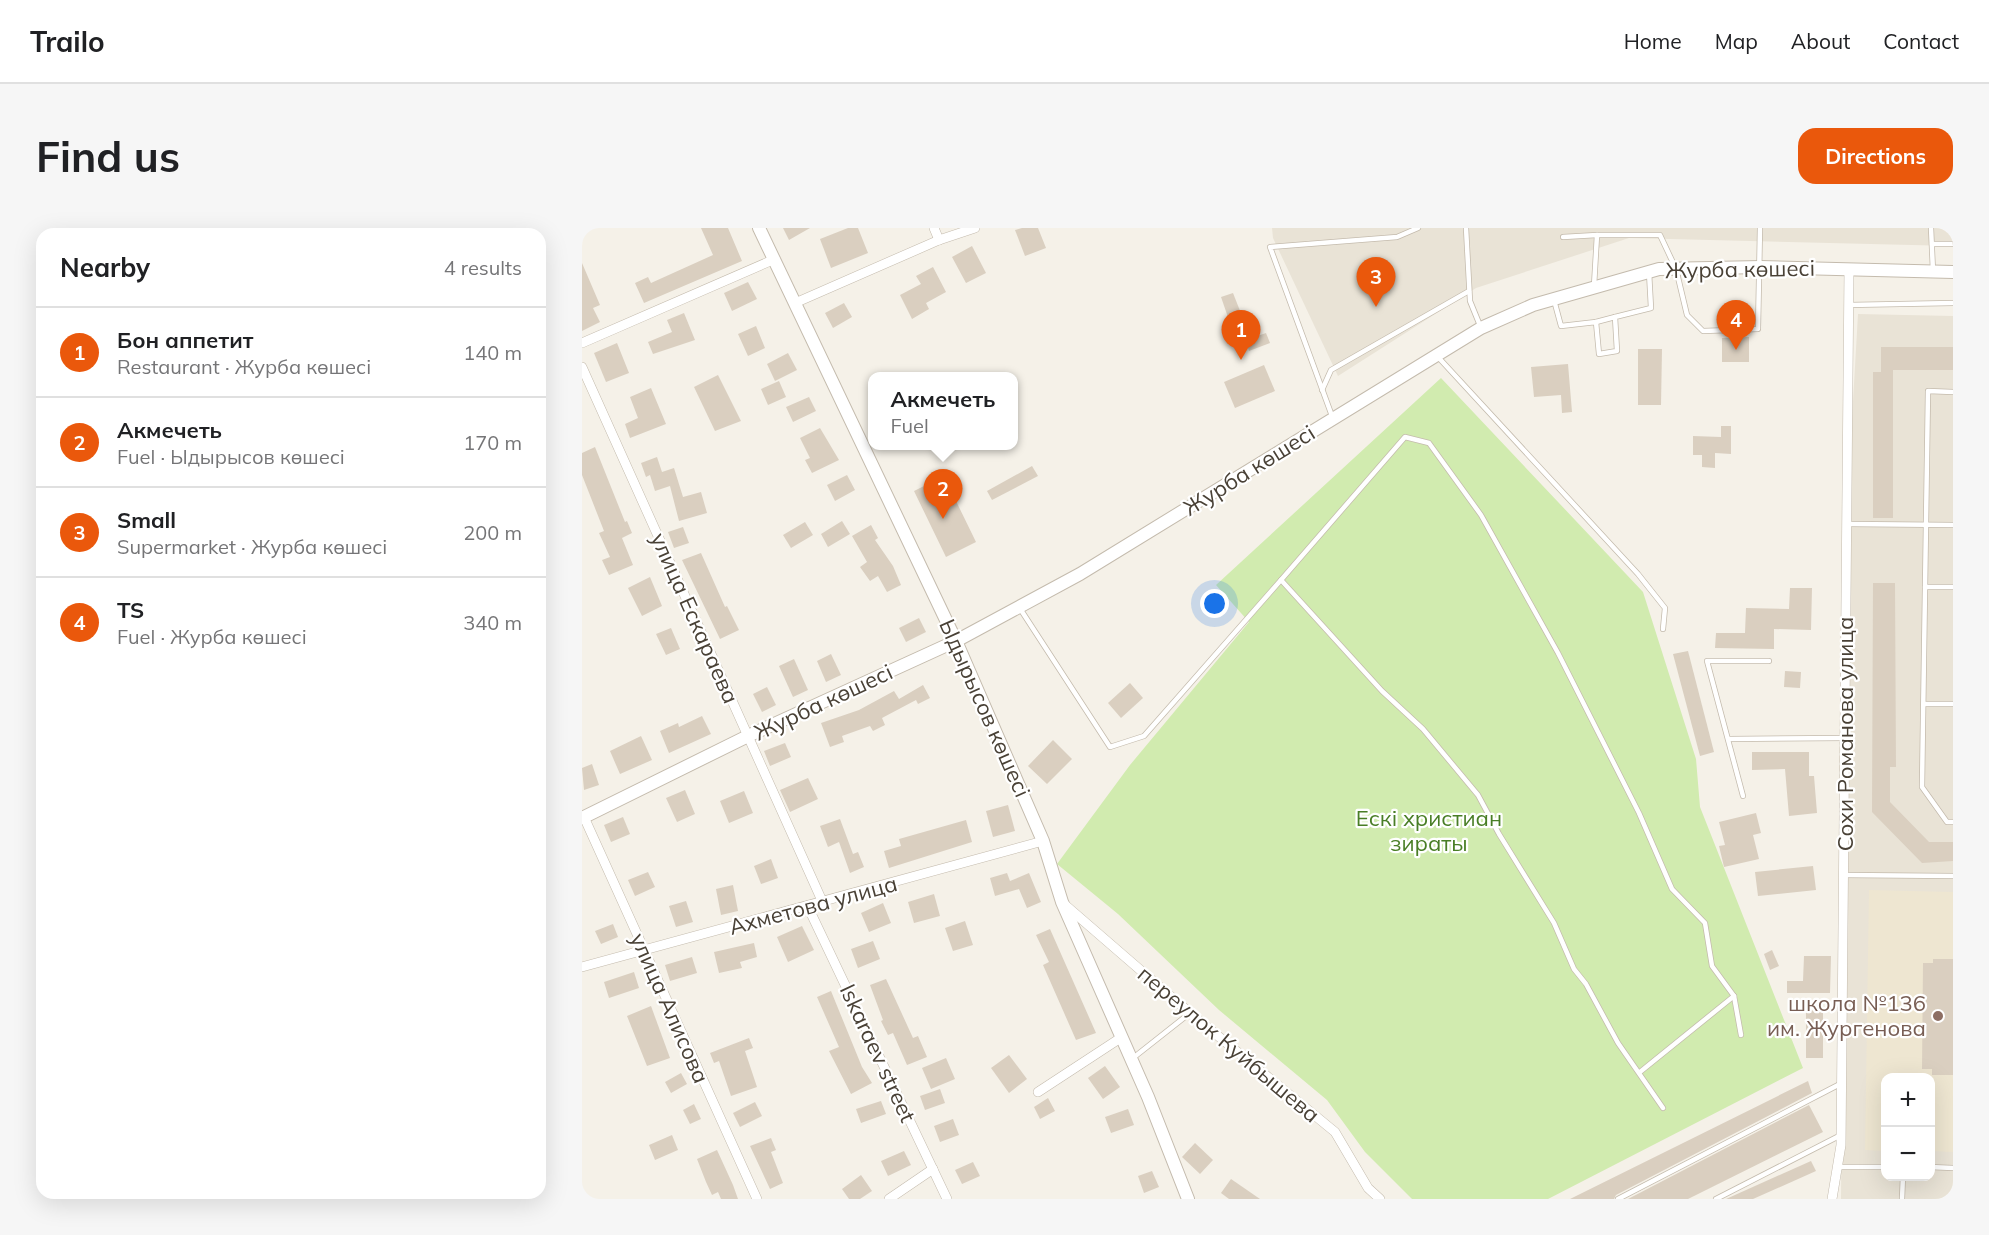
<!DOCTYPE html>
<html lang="en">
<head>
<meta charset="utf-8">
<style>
	body { margin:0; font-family:Mulish,sans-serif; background:#f6f6f6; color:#202124 }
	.controls { position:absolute; right:18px; bottom:18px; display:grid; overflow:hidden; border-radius:12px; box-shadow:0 6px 24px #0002 }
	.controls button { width:54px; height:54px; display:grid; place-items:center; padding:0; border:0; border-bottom:2px solid #e0e0e0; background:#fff; color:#202124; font:30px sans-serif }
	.you { position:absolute; left:633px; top:376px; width:21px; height:21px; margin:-15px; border:4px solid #fff; border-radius:50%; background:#1a73e8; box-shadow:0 0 0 9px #1a73e833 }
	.badge { display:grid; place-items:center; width:39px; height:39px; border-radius:50%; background:#ea580c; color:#fff; font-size:20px; font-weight:700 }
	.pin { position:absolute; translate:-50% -50px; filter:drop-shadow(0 2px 3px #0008) }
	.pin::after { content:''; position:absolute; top:32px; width:21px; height:18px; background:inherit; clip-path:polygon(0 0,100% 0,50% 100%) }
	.popup { position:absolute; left:286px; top:144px; width:150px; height:78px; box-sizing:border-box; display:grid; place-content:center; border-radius:12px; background:#fff; filter:drop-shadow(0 2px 4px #0005); font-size:20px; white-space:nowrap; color:#757577 }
	.popup b { font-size:22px; color:#202124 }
	.popup::after { content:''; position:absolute; left:50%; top:100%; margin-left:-12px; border:12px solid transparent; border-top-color:#fff }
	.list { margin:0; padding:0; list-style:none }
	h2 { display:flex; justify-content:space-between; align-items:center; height:78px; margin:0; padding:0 24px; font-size:26px }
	h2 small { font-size:20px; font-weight:400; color:#757577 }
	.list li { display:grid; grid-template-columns:39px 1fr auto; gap:18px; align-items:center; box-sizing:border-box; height:90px; padding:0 24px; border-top:2px solid #e0e0e0 }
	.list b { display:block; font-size:22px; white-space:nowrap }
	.list p { margin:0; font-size:20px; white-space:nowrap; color:#757577 }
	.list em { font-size:20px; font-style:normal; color:#757577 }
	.map { position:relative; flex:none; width:1371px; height:971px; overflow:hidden; border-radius:18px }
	header { display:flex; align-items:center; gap:36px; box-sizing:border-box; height:84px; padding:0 30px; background:#fff; border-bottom:2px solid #e0e0e0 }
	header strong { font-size:28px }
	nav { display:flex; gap:33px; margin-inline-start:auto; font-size:21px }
	.intro { display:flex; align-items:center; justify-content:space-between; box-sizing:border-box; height:144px; padding:0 36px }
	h1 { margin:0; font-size:42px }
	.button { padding:15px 27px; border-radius:18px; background:#ea580c; color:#fff; font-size:21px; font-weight:700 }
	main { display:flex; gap:36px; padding:0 36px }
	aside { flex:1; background:#fff; border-radius:18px; box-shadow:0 6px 24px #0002 }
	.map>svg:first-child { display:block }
	.residential { fill:#e9e3d6; fill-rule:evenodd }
	.education { fill:#eee6d1 }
	.green { fill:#d1ebaf }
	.building { fill:#dacfc0 }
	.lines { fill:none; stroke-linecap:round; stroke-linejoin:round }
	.service-casing { stroke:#c4bbad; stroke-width:6 }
	.minor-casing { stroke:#c4bbad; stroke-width:10 }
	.tertiary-casing { stroke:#c4bbad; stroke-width:14 }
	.service { stroke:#fff; stroke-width:4.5 }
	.minor { stroke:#fff; stroke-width:9 }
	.tertiary { stroke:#fff; stroke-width:12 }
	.education-dot { fill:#8d6e63; stroke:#fff; stroke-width:2 }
	.labels { text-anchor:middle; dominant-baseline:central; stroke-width:4.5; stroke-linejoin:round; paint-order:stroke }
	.street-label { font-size:22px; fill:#494136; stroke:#fff }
	.park-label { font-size:22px; fill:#497e26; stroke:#fff }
	.education-label { font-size:22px; fill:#785e54; stroke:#fff; text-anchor:end }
</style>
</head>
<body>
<header>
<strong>Trailo</strong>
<nav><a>Home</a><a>Map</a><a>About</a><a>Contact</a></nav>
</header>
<div class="intro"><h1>Find us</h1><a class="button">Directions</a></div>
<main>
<aside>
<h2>Nearby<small>4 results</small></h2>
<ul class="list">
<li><span class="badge">1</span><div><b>Бон аппетит</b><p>Restaurant · Журба көшесі</p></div><em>140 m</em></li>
<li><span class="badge">2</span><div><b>Акмечеть</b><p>Fuel · Ыдырысов көшесі</p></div><em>170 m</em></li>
<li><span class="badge">3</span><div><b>Small</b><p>Supermarket · Журба көшесі</p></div><em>200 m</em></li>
<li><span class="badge">4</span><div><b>TS</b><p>Fuel · Журба көшесі</p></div><em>340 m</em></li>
</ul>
</aside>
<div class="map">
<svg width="1371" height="971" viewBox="0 0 1371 971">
	<rect width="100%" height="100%" fill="#f5f1e8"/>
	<!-- residential -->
	<g class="residential">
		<path d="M690,0H1371V18L1047,10L894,60L756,148L691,10Z"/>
		<path d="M1276,86L1371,88V971H1259L1264,296ZM1304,850H1348V948H1304Z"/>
	</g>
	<!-- education -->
	<path class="education" d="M1287,662L1371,664V924L1349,923L1348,850H1304L1303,923L1283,922Z"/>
	<!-- green -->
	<path class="green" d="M859,150L1061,364L1114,531L1118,579L1221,840L966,971H830L783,924L745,872L637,782L536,686L475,636L548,537L667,394L634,357Z"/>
	<!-- building -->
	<g class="building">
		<path d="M119,0H146L160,33L62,75L53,55L66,49L69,55L131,27Z"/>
		<path d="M201,0H228L207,12Z"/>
		<path d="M266,0H276L286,25L249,40L238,11Z"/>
		<path d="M440,0H456L464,20L443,28L433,2Z"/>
		<path d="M390,18L404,45L384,55L370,29Z"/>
		<path d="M0,35L18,77L11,80L18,94L0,103Z"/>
		<path d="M351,39L364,64L344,75L347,81L330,91L318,67L339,56L334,48Z"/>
		<path d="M166,54L175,71L150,83L142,65Z"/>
		<path d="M651,65L662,93L649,98L639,69Z"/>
		<path d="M262,75L270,89L251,100L243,85Z"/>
		<path d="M102,85L113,112L71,126L66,114L90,104L85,92Z"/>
		<path d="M174,98L183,120L166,128L156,106Z"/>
		<path d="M684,105L688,115L667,123L664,112Z"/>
		<path d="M1167,109V134H1140V110Z"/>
		<path d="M35,115L47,145L24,154L12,125Z"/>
		<path d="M1299,119H1371V142H1311V290H1291V144H1299Z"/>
		<path d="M1056,121H1080L1079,177H1056Z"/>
		<path d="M206,125L215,142L193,153L185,136Z"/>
		<path d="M986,136L990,184L980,185L979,167L952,169L949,139Z"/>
		<path d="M682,137L693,163L653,180L642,154Z"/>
		<path d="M136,147L159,193L133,203L112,159Z"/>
		<path d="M197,153L204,169L186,177L179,161Z"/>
		<path d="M69,160L84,196L48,210L43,196L56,190L48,169Z"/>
		<path d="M227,169L234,183L211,194L204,179Z"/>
		<path d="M1139,198H1149V226L1133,225V240L1120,239V227H1111V208L1139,209Z"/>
		<path d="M238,200L257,232L230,245L223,232L228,230L218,210Z"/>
		<path d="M13,219L43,294L45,293L50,305L40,310L51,337L27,347L20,332L28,329L17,305L22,303L0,247V225Z"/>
		<path d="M75,229L80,244L92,240L101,269L119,264L125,285L97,293L88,258L73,263L68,247L64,249L59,235Z"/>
		<path d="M450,238L456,248L410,272L405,263Z"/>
		<path d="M265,247L273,262L253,273L245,257Z"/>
		<path d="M346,256L358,281L374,273L394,314L364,329L332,263Z"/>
		<path d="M260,293L268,306L246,319L239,306Z"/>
		<path d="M223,294L231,307L209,320L201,307Z"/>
		<path d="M289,297L296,310L293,312L311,338L319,357L305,364L296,348L288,353L278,339L285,334L270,308Z"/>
		<path d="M101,299L107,315L92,320L86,304Z"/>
		<path d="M119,325L143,379L145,378L157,402L138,411L100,332Z"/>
		<path d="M68,349L80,378L60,388L46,360Z"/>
		<path d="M1291,355H1313L1314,539H1308V574L1347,614H1371V633L1340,635L1290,584Z"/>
		<path d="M1208,360H1230L1229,402L1192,401V421L1133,420L1134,405H1163L1164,380L1207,381Z"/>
		<path d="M337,390L344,404L324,414L317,400Z"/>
		<path d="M89,400L98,421L84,427L74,406Z"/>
		<path d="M1106,423L1132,524L1118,528L1091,426Z"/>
		<path d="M249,426L259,447L244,454L235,433Z"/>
		<path d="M212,431L226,462L211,469L197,438Z"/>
		<path d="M1203,443L1219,444L1218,460L1202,459Z"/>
		<path d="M548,455L561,470L539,490L526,475Z"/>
		<path d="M341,457L348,470L336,476L334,472L300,490L303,497L291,503L288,498L260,508L262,514L248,519L239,495L277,482L312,463L317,471Z"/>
		<path d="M185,459L194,477L180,484L171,466Z"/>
		<path d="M120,488L129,506L87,525L78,503L96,495L97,499Z"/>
		<path d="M59,508L70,532L38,546L28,523Z"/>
		<path d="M471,512L490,531L465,556L446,538Z"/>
		<path d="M203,515L209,529L188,538L182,523Z"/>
		<path d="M1170,524H1227V548H1232L1235,585L1207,588L1203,541L1170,542Z"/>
		<path d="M10,536L17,557L2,562L0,540Z"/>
		<path d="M226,550L236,571L208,584L198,562Z"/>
		<path d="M103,562L113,586L95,594L84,570Z"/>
		<path d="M162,563L171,585L147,595L138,573Z"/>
		<path d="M426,577L433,603L411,609L404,583Z"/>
		<path d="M1174,585L1179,605L1171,607L1177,631L1142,639L1137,618L1143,617L1137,594Z"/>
		<path d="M41,589L48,606L29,614L22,597Z"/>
		<path d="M258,591L271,626L276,624L282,639L268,645L257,614L246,619L238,598Z"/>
		<path d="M384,592L390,614L307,640L302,623L319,618L317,611Z"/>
		<path d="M189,631L196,650L179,656L172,638Z"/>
		<path d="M1231,638L1234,662L1176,668L1173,644Z"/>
		<path d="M66,644L73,659L53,668L46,652Z"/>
		<path d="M425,645L428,653L447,645L459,674L445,680L437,661L413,668L408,650Z"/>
		<path d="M151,657L156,683L139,687L134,661Z"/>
		<path d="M352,666L358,688L332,695L326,674Z"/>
		<path d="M104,673L111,694L94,699L87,678Z"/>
		<path d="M301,675L309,695L287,704L279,685Z"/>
		<path d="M383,693L391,717L371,723L363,700Z"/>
		<path d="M31,696L36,709L19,716L13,703Z"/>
		<path d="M220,698L232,722L206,734L195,709Z"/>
		<path d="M468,701L514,805L494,812L461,737L467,734L454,707Z"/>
		<path d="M291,713L298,731L276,740L269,721Z"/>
		<path d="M172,715L175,729L158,734L160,740L137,745L132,724Z"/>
		<path d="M1190,722L1197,738L1188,742L1182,726Z"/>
		<path d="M1222,728H1249L1248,765H1205V753H1221Z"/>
		<path d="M110,729L115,745L88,753L83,737Z"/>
		<path d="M1351,731H1371V847H1350V841H1340L1341,735H1351Z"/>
		<path d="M52,744L57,760L27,770L22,754Z"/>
		<path d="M304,751L331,810L336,808L345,829L325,837L311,805L306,807L299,793L301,792L288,757Z"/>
		<path d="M249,763L280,839L290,855L269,866L247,823L257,819L235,769Z"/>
		<path d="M69,778L88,830L65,838L45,788Z"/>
		<path d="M1224,782L1241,783V830H1224Z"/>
		<path d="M167,810L171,820L163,823L175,859L149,868L137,833L132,835L128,825Z"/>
		<path d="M427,827L445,851L427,865L409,840Z"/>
		<path d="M364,830L373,851L349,861L340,840Z"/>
		<path d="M523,838L538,859L521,871L506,850Z"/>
		<path d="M99,845L105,856L89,865L83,854Z"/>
		<path d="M1226,853L1230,865L1034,967L1032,971H988Z"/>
		<path d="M358,861L363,875L343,882L338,868Z"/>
		<path d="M466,870L473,883L458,891L452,879Z"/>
		<path d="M299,873L304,886L279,895L274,881Z"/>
		<path d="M173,874L180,888L158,899L151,885Z"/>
		<path d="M112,876L119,891L108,896L101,882Z"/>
		<path d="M1227,877L1241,904L1106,971H1046Z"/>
		<path d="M546,881L552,897L529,905L523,889Z"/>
		<path d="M371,891L377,907L358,914L352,898Z"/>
		<path d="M90,907L96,922L73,932L67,917Z"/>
		<path d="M189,910L194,922L189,924L201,955L188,961L168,918Z"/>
		<path d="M613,915L631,932L618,946L600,929Z"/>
		<path d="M135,922L151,957L156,971H139L136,964L130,967L124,954L115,931Z"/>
		<path d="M322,923L329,937L306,948L299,933Z"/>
		<path d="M1229,933L1234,943L1171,971H1144Z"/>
		<path d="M391,934L398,948L380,956L373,942Z"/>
		<path d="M570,943L577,959L562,965L556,948Z"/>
		<path d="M279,947L290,963L278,971H267L260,961Z"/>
		<path d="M649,951L678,971H647L639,965Z"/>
	</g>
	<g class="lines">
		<defs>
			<g id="service">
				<path d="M884,0L888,73L899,100"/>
				<path d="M1349,0L1351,43"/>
				<path d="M981,9L1015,7"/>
				<path d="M1350,16H1371"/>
				<path d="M1012,58L1015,7H1078L1094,41L1105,87L1121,103L1176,101L1178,0"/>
				<path d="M972,72L979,98L1014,94L1017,126L1035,123L1033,89L1069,80L1067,44"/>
				<path d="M1266,77L1371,75"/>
				<path d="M1014,94L1033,89"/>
				<path d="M856,129L1056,346L1083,380L1081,401"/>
				<path d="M740,162L749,142L887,63"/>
				<path d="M1371,164L1346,163L1340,559L1365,594H1371"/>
				<path d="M750,188L688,19L815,9L836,0"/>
				<path d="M1266,296L1371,297"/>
				<path d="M699,352L823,209L847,215L899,287L976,425L1057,585L1090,661L1123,695L1130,738L1152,768L1159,807"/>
				<path d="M1343,359H1371"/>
				<path d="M437,379L528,519L562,508L699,352L800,463L841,501L896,567L917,606L972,695L992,741L1004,756L1036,815L1081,880"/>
				<path d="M1342,476H1371"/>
				<path d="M1147,511L1263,510"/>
				<path d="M1161,568L1125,433H1187"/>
				<path d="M1261,647L1371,648"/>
				<path d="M551,830L608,785"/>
				<path d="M1058,844L1152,768"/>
				<path d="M1256,939H1304"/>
				<path d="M1348,939L1371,940"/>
				<path d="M1036,971L1260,855"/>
				<path d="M1134,971L1259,907"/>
				<path d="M1320,971L1321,948"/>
			</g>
			<g id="minor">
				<path d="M352,0L357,12"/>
				<path d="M213,75L357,12L393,0"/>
				<path d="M0,115L193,31"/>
				<path d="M0,139L241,675"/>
				<path d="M2,589L175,971"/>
				<path d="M482,676L608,785L753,904L786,960L798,971"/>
				<path d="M226,679L365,971"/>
				<path d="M0,739L461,613"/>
				<path d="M456,864L540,809"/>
				<path d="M307,971L351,941"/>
				<path d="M1250,971L1259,917L1267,41"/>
			</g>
			<g id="tertiary">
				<path d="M177,0L374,413L461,613L480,674L566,869L606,971"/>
				<path d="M0,590L166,508L374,413L498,346L899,100L951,77L1077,41L1179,39L1371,44"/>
			</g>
		</defs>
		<!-- service casing -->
		<use href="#service" class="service-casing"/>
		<!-- minor casing -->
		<use href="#minor" class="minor-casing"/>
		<!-- tertiary casing -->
		<use href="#tertiary" class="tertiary-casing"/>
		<!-- service -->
		<use href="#service" class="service"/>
		<!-- minor -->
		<use href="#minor" class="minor"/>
		<!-- tertiary -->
		<use href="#tertiary" class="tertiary"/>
	</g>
	<!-- markers -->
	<circle class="education-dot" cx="1356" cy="788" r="6"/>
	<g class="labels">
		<!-- street labels -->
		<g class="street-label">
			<text transform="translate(1158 41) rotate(-1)">Журба көшесі</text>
			<text transform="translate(667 242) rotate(-32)">Журба көшесі</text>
			<text transform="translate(113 390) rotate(66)">улица Ескараева</text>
			<text transform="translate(241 474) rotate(-25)">Журба көшесі</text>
			<text transform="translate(403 480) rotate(66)">Ыдырысов көшесі</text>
			<text transform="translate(1263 506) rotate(-90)">Сохи Романова улица</text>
			<text transform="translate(231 677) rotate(-15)">Ахметова улица</text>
			<text transform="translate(88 780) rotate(66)">улица Алисова</text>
			<text transform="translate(647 816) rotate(40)">переулок Куйбышева</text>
			<text transform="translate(296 825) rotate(65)">Iskaraev street</text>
		</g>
		<!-- park labels -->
		<g class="park-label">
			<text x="847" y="590">Ескі христиан<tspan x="847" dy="25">зираты</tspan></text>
		</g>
		<!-- education labels -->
		<g class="education-label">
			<text x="1344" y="775">школа №136<tspan x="1344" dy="25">им. Жургенова</tspan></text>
		</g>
	</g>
</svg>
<div class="controls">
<button>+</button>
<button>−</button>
</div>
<div class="you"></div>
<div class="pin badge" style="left:659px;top:132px">1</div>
<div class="pin badge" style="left:361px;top:291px">2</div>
<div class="popup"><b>Акмечеть</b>Fuel</div>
<div class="pin badge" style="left:794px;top:79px">3</div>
<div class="pin badge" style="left:1154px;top:122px">4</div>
</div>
</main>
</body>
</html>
